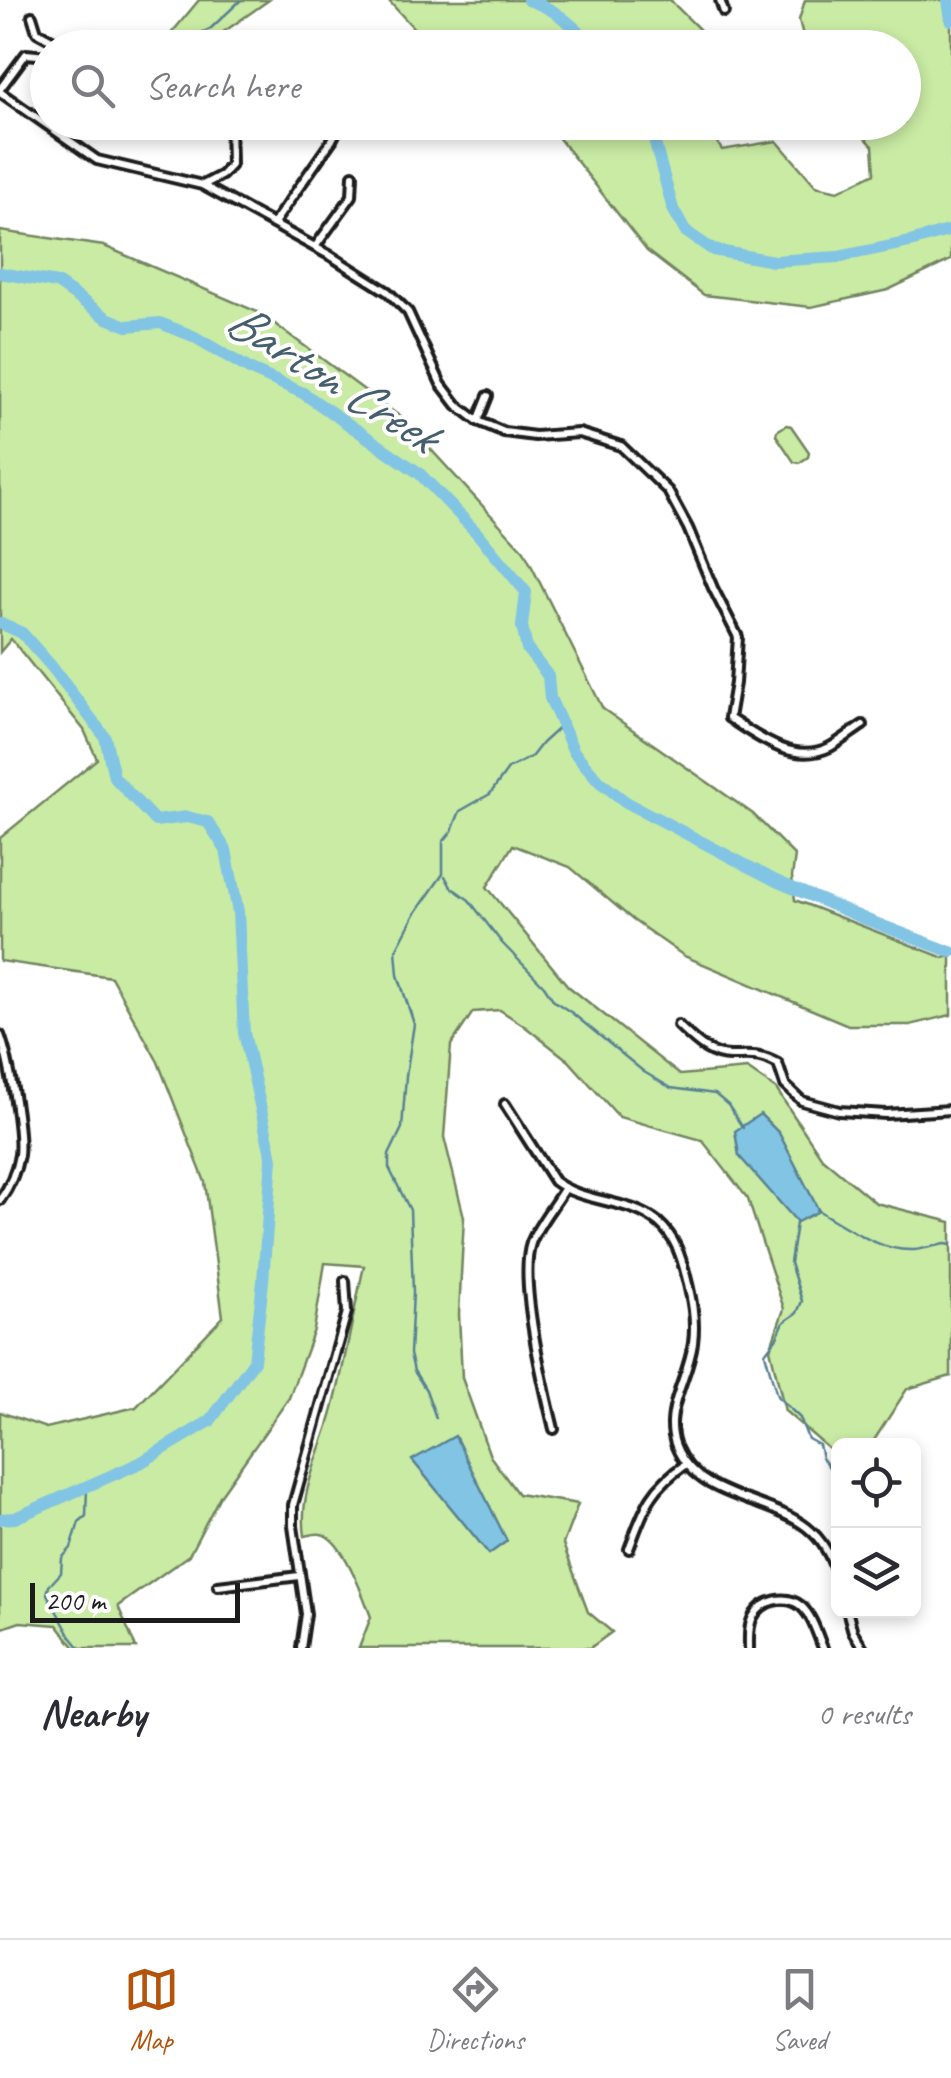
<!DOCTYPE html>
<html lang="en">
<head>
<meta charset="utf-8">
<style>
	body { margin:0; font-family:Caveat,sans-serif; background:#f7f7f7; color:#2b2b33 }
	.controls { position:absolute; right:30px; bottom:30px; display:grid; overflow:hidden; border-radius:15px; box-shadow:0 5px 15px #0003 }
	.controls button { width:90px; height:90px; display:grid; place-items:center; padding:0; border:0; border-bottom:2px solid #e1e1e2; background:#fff; color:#2b2b33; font:50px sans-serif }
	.scale { position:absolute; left:30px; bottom:25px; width:210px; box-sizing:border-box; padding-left:10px; border:5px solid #1c1c1c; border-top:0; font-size:28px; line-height:35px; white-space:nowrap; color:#1c1c1c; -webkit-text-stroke:8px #fff; paint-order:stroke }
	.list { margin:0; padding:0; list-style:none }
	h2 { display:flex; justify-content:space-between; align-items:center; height:130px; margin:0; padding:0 40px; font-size:42px }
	h2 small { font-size:32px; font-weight:400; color:#7c7c81 }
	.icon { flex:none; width:55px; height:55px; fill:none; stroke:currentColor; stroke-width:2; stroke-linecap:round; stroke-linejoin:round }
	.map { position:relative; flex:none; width:951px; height:1648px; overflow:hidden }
	.search { position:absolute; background:#fff; box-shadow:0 5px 15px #0003; left:30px; right:30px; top:30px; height:110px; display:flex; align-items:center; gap:25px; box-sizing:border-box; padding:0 35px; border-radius:55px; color:#7c7c81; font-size:38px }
	.sheet { height:290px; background:#fff }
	nav { display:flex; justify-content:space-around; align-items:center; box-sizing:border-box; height:140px; border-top:2px solid #e1e1e2; background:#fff; font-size:28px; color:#7c7c81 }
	nav a { display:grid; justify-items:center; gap:5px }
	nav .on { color:#b45309 }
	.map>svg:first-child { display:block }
	.green { fill:#c9eba4; stroke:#728460; stroke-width:2.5 }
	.water { fill:#82c4e3; stroke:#598193; stroke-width:2.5 }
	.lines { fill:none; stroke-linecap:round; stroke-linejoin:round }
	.stream { stroke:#598193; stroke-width:2.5 }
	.river { stroke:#82c4e3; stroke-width:12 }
	.minor-casing { stroke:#1c1c1c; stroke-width:14 }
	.minor { stroke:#fff; stroke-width:6 }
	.labels { text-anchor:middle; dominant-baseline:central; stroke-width:8; stroke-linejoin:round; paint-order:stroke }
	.water-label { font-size:52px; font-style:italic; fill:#455f6c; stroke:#fff }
</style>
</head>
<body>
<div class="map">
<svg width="951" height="1648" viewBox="0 0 951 1648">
	<rect width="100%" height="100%" fill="#fff"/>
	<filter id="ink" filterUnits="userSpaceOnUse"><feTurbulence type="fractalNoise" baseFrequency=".01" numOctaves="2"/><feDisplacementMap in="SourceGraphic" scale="20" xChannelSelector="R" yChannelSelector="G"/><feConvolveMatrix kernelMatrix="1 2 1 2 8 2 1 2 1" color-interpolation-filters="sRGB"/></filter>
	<g filter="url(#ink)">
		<!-- green -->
		<g class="green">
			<path d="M199,0H269L202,47H160Z"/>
			<path d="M388,0H670L700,30L701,47H431Z"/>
			<path d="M805,0H951V260L888,290L811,307L704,295L647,251L547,123H708L709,130L722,150L777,141L816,186L838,191L875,173L873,146L851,123L904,122V48L806,47L799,20Z"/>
			<path d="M0,231L104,246L260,313L402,418L524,551L603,709L753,814L795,856L792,877L795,900L944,958L951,956V1015L910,1025H848L684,956L633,920L570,867L513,845L487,887L568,986L680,1075L747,1069L776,1089L822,1158L876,1203L951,1222V1376L907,1389L871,1445L838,1446V1457L785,1411L770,1349L784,1309L748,1199L702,1140L619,1117L569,1061L523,1025L500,1010L473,1012L451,1045L444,1137L464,1217L459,1314L462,1378L490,1456L518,1494L578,1504L563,1544L588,1612L612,1632L590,1648H359L371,1617C364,1598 343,1538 321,1534C316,1533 310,1535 305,1536C298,1491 322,1452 333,1409C345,1362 353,1314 364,1266L325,1263L314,1330L289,1398L220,1496L189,1555L118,1606L136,1648H75L57,1625L20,1622L0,1629V1412L46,1428L136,1407L223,1317L205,1182L158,1062L111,977L0,961V838L97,759L84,730L11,639L0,652Z"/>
			<path d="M786,425L791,426L809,452L808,457L799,463L794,462L776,435L777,431Z"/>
		</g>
		<!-- water -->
		<g class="water">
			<path d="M760,1114L779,1133L819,1211L797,1222L739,1156L735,1131Z"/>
			<path d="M455,1436L507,1541L489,1554L412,1460Z"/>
		</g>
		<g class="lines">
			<!-- stream -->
			<g class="stream">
				<path d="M179,48L187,39L210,29L241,0"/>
				<path d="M445,876L451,887L469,900L502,943L544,986L554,1001L572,1013L644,1072L671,1088L715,1094L728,1105L743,1128"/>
				<path d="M817,1210C845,1226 880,1252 914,1250C925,1249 936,1245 946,1244L951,1245"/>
				<path d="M796,1223L790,1263L802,1301L797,1313L784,1322L776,1339L765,1353L777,1396L800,1418L808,1439L819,1445L822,1458L838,1479"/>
				<path d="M436,1418L426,1390L414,1371L410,1354L413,1292L410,1210L389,1168V1155L402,1128L406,1076L414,1024L398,975L396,950L415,914L443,874V842L452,831L460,811L490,794L508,769L532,756L542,743L562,725"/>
				<path d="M80,1648L71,1637L47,1594L49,1586L61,1573L62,1558L71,1548L79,1522L86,1516L87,1488"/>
			</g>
			<!-- river -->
			<g class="river">
				<path d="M528,0C556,8 575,28 596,48"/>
				<path d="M948,0L951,20"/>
				<path d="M649,122L673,209L685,231L713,250L773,261L838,257L910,242L951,230"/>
				<path d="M0,273L57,283L107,318L127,326L160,323L193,336L251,370L303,393L419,473L476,532L526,592L522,626L527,649L548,676L550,698L574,752L600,782L626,802L776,881L865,919L951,952"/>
				<path d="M0,623L22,633L52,667L105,737L114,777L155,821L187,817L208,822L226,850L238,912L244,1033L272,1159L263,1281L254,1361L210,1421L140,1463L15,1518L0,1519"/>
			</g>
			<defs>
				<g id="minor">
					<path d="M720,0L724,12"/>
					<path d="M32,16L37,32L63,46L62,48"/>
					<path d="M0,89L26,54L48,56"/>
					<path d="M0,92L97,160L202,185L331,256L388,292L408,312L441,384L457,405L478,421L504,432L535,436L579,433L621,446L668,491L688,528L713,588L738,637L735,683L729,718C758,737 794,765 830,747C841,741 852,732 863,725"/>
					<path d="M203,185L222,175L231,165L230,122"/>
					<path d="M274,223L332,140L341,122"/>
					<path d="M315,247L352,196L353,175"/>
					<path d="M478,421L488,396"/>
					<path d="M678,1025C693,1039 709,1057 732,1056C752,1056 759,1054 778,1064L785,1085L802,1101L839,1111L886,1114L951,1110"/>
					<path d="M0,1035C9,1059 22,1131 19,1155C16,1172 10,1186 0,1200"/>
					<path d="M505,1104L554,1181C584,1204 629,1198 659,1223C675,1237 681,1256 686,1276C692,1299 696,1320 693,1343C687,1387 652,1423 688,1466C700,1480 715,1487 732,1494C785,1515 822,1519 838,1579"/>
					<path d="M554,1429C544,1388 518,1281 531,1243C538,1224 554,1206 564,1189"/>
					<path d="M629,1549C644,1509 649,1489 686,1464"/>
					<path d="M218,1586L299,1576"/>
					<path d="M847,1610L853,1632L863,1648"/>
					<path d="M301,1648L306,1614L293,1526V1505L347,1312L345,1281"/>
					<path d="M749,1648C749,1638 748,1626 753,1617C762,1600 786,1594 801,1606C813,1617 817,1634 823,1648"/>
				</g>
			</defs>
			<!-- minor casing -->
			<use href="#minor" class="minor-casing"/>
			<!-- minor -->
			<use href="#minor" class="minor"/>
		</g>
	</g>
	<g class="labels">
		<!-- water labels -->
		<g class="water-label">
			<text transform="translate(332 377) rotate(32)">Barton Creek</text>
		</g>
	</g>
</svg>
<div class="controls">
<button><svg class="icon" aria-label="locate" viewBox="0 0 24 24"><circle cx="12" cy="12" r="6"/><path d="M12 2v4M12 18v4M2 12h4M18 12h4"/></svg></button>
<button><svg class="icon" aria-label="layers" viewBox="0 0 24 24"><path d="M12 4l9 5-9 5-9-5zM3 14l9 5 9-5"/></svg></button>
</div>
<div class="scale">200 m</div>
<div class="search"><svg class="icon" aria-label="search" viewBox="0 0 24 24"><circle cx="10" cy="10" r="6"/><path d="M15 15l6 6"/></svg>Search here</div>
</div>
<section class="sheet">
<h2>Nearby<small>0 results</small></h2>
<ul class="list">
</ul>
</section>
<nav>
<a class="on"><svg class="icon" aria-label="map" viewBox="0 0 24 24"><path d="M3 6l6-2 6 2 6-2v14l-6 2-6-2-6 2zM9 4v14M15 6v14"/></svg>Map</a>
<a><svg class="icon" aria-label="directions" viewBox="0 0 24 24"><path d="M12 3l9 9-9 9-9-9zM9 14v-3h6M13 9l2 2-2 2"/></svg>Directions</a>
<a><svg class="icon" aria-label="saved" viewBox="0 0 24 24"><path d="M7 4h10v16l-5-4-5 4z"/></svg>Saved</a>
</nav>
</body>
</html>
